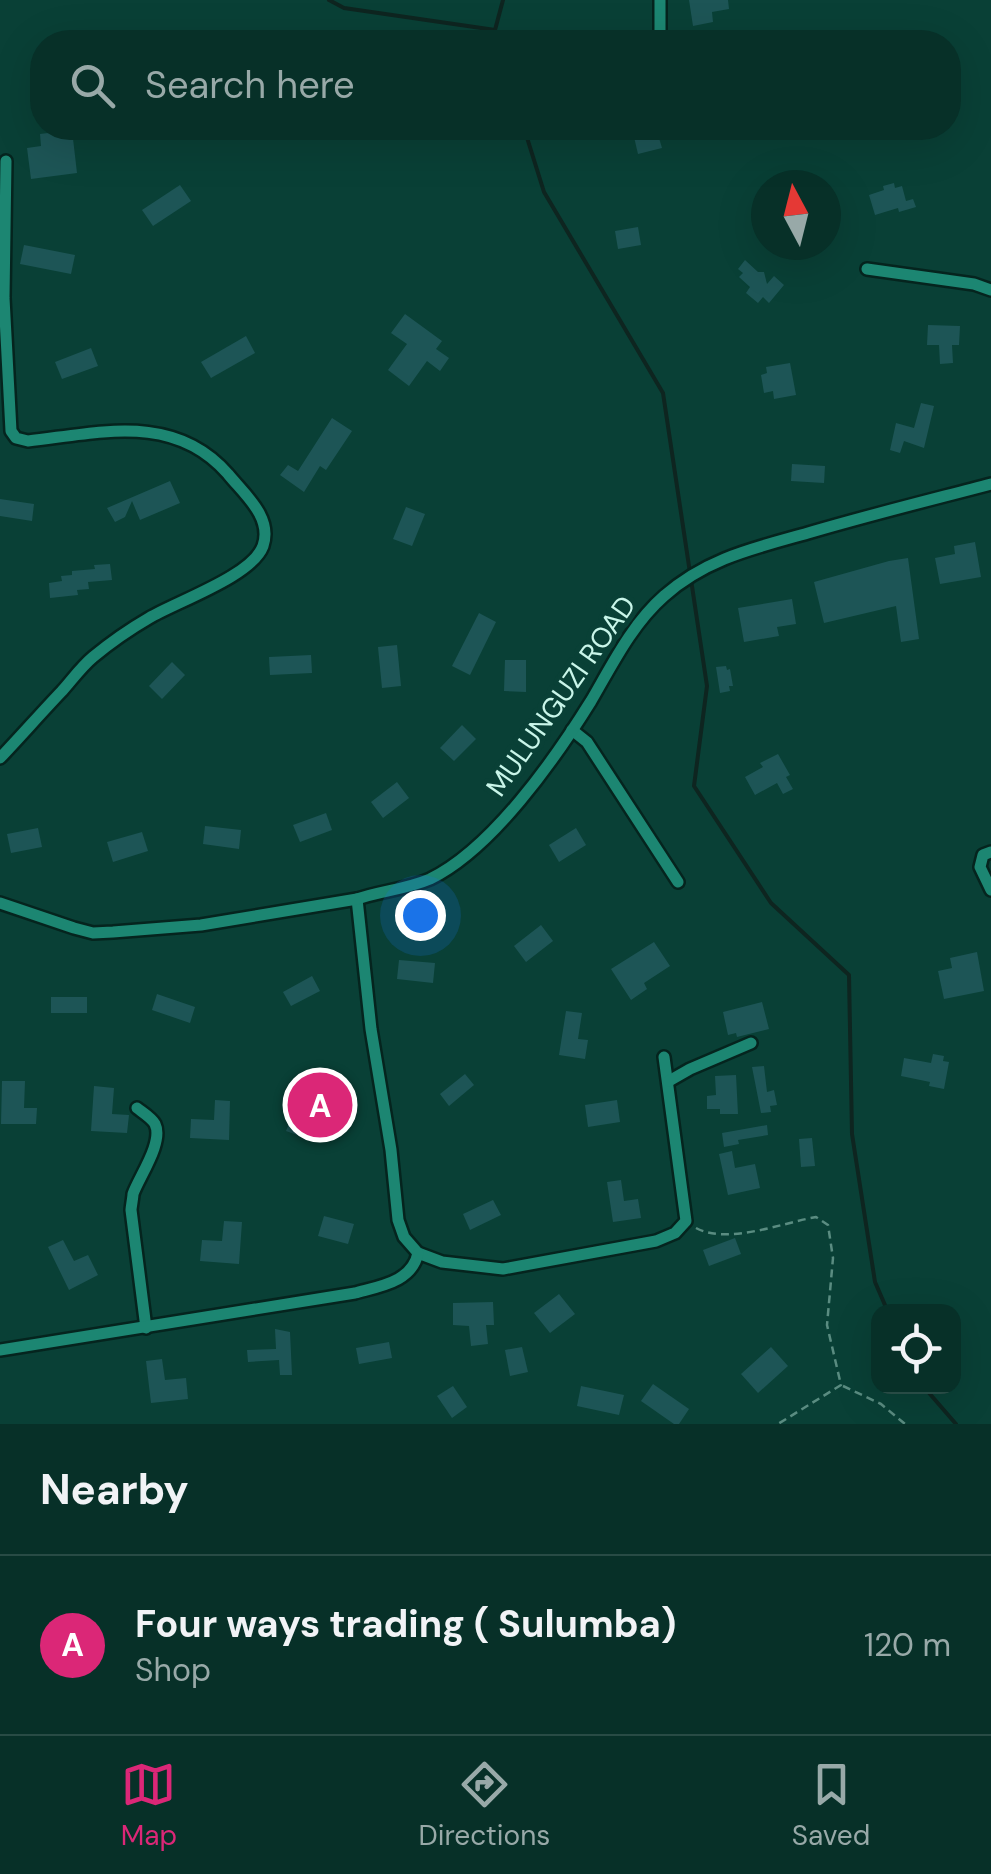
<!DOCTYPE html>
<html lang="en">
<head>
<meta charset="utf-8">
<style>
	body { margin:0; font-family:"DM Sans",sans-serif; background:#153c34; color:#f1f3f6 }
	.controls { position:absolute; right:30px; bottom:30px; display:grid; overflow:hidden; border-radius:20px; box-shadow:0 10px 40px #0002 }
	.controls button { width:90px; height:90px; display:grid; place-items:center; padding:0; border:0; border-bottom:2px solid #284b45; background:#073028; color:#f1f3f6; font:50px sans-serif }
	.compass { position:absolute; left:751px; top:170px; width:90px; height:90px; border-radius:50%; background:#073028; box-shadow:0 10px 40px #0002; rotate:353deg }
	.you { position:absolute; left:420px; top:915px; width:35px; height:35px; margin:-25px; border:8px solid #fff; border-radius:50%; background:#1a73e8; box-shadow:0 0 0 15px #1a73e833 }
	.badge { display:grid; place-items:center; width:65px; height:65px; border-radius:50%; background:#db2777; color:#fff; font-size:32px; font-weight:700 }
	.pin { position:absolute; translate:-50% -50%; border:5px solid #fff; box-shadow:0 2px 10px #0006 }
	.list { margin:0; padding:0; list-style:none }
	h2 { display:flex; justify-content:space-between; align-items:center; height:130px; margin:0; padding:0 40px; font-size:42px }
	h2 small { font-size:32px; font-weight:400; color:#98a9a8 }
	.list li { display:grid; grid-template-columns:65px 1fr auto; gap:30px; align-items:center; box-sizing:border-box; height:180px; padding:0 40px; border-top:2px solid #284b45 }
	.list b { display:block; font-size:38px; white-space:nowrap }
	.list p { margin:0; font-size:32px; white-space:nowrap; color:#98a9a8 }
	.list em { font-size:32px; font-style:normal; color:#98a9a8 }
	.icon { flex:none; width:55px; height:55px; fill:none; stroke:currentColor; stroke-width:2; stroke-linecap:round; stroke-linejoin:round }
	.map { position:relative; flex:none; width:991px; height:1424px; overflow:hidden }
	.search { position:absolute; background:#073028; box-shadow:0 10px 40px #0002; left:30px; right:30px; top:30px; height:110px; display:flex; align-items:center; gap:25px; box-sizing:border-box; padding:0 35px; border-radius:40px; color:#98a9a8; font-size:38px }
	.sheet { height:310px; background:#073028 }
	nav { display:flex; justify-content:space-around; align-items:center; box-sizing:border-box; height:140px; border-top:2px solid #284b45; background:#073028; font-size:28px; color:#98a9a8 }
	nav a { display:grid; justify-items:center; gap:5px }
	nav .on { color:#db2777 }
	.map>svg:first-child { display:block }
	.lines { fill:none; stroke-linecap:round; stroke-linejoin:round }
	.stream { stroke:#0e2520; stroke-width:4 }
	.building { fill:#1d5556 }
	.minor-casing { stroke:#05241e; stroke-width:16 }
	.path { stroke:#5a8c81; stroke-width:2.5; stroke-dasharray:8 5; stroke-linecap:butt }
	.minor { stroke:#1c8672; stroke-width:11 }
	.labels { text-anchor:middle; dominant-baseline:central; stroke-width:10; stroke-linejoin:round; paint-order:stroke }
	.street-label { font-size:28px; fill:#c9f5e9; stroke:#094036 }
</style>
</head>
<body>
<div class="map">
<svg width="991" height="1424" viewBox="0 0 991 1424">
	<rect width="100%" height="100%" fill="#094036"/>
	<g class="lines">
		<!-- stream -->
		<g class="stream">
			<path d="M329,0L344,8L495,30"/>
			<path d="M499,42L495,30L503,0"/>
			<path d="M524,128L544,192L663,393L707,686L694,786L771,903L849,975L852,1134L875,1282L888,1312"/>
			<path d="M923,1386L956,1424"/>
		</g>
	</g>
	<!-- building -->
	<g class="building">
		<path d="M689,0H728L729,9L712,12L713,22L693,26Z"/>
		<path d="M72,130L77,173L31,179L27,148L41,146L40,134Z"/>
		<path d="M657,131L662,148L638,154L634,137Z"/>
		<path d="M894,183L895,188L902,186L906,201L913,199L916,207L899,212L898,208L875,215L869,195L884,190L883,186Z"/>
		<path d="M180,185L191,201L153,226L142,210Z"/>
		<path d="M638,227L641,245L618,249L615,231Z"/>
		<path d="M24,245L75,255L71,274L20,264Z"/>
		<path d="M745,260L758,272H764L767,284L774,276L784,285L769,303L763,297L758,303L746,293L750,287L739,277L743,273L738,269Z"/>
		<path d="M405,314L442,341L436,349L449,358L440,371L427,361L409,386L388,370L407,344L391,333Z"/>
		<path d="M928,325L960,326L959,345H952L953,363L940,364L939,345H927Z"/>
		<path d="M246,336L255,353L211,378L201,362Z"/>
		<path d="M91,348L98,366L62,379L55,362Z"/>
		<path d="M790,363L796,395L774,399L773,391L764,393L761,375L767,373L766,367Z"/>
		<path d="M921,403L934,406L924,448L904,441L900,453L890,450L896,423L914,428Z"/>
		<path d="M332,418L352,431L326,470L320,466L304,492L280,475L288,465L298,471Z"/>
		<path d="M792,464L825,466L824,483L791,481Z"/>
		<path d="M170,481L180,503L140,520L132,501L125,517L115,522L107,508Z"/>
		<path d="M0,499L34,504L32,521L0,516Z"/>
		<path d="M406,507L425,514L412,546L393,539Z"/>
		<path d="M975,542L981,577L940,584L935,558L955,554L954,546Z"/>
		<path d="M908,558L919,639L901,642L896,606L824,623L814,582L889,561Z"/>
		<path d="M110,564L112,580L88,582L89,589L77,590L78,595L50,598L49,583L62,581L61,576L72,575V571L95,569L94,565Z"/>
		<path d="M792,599L796,624L777,627L779,636L744,642L738,608Z"/>
		<path d="M479,613L496,622L470,675L452,666Z"/>
		<path d="M397,645L401,686L382,688L378,647Z"/>
		<path d="M311,655L312,673L270,675L269,657Z"/>
		<path d="M505,660H526V692L504,691Z"/>
		<path d="M172,662L185,675L162,699L149,686Z"/>
		<path d="M726,666L727,670L730,669L733,686H729L730,691L720,693L716,667Z"/>
		<path d="M462,725L476,739L454,761L440,748Z"/>
		<path d="M778,754L790,775L786,777L793,789L783,794L777,783L755,795L745,777L763,767L760,763Z"/>
		<path d="M397,782L409,798L383,818L371,802Z"/>
		<path d="M326,813L332,830L300,842L293,825Z"/>
		<path d="M205,826L241,830L239,849L203,844Z"/>
		<path d="M38,828L42,847L11,853L7,834Z"/>
		<path d="M576,828L586,845L559,862L549,845Z"/>
		<path d="M142,832L148,851L113,862L107,842Z"/>
		<path d="M541,925L553,941L526,962L514,946Z"/>
		<path d="M654,942L670,966L644,983L647,989L631,1000L611,969Z"/>
		<path d="M977,952L984,991L944,999L938,971L952,968L950,958Z"/>
		<path d="M399,960L435,963L433,983L397,979Z"/>
		<path d="M312,976L320,991L291,1006L283,992Z"/>
		<path d="M157,994L195,1007L190,1023L152,1010Z"/>
		<rect x="51" y="997" width="36" height="16"/>
		<path d="M762,1002L769,1029L737,1037L736,1033L728,1035L723,1012Z"/>
		<path d="M566,1011L582,1013L578,1039L588,1040L585,1059L559,1055Z"/>
		<path d="M933,1054L944,1056L943,1061L949,1062L944,1089L929,1086L930,1082L901,1076L904,1058L931,1063Z"/>
		<path d="M764,1066L767,1092L774,1090L777,1105L770,1106L771,1112L761,1113L752,1067Z"/>
		<path d="M465,1074L474,1085L449,1106L440,1094Z"/>
		<path d="M736,1075L738,1114H720V1109H707V1096L716,1095L715,1076Z"/>
		<path d="M2,1081H25L24,1108H37L36,1124H1Z"/>
		<path d="M94,1086L114,1088L112,1114L129,1115L127,1133L91,1131Z"/>
		<path d="M215,1100L230,1101L229,1140L190,1138L191,1119L214,1120Z"/>
		<path d="M617,1100L620,1122L588,1127L585,1105Z"/>
		<path d="M291,1119L318,1128L314,1141L286,1131Z"/>
		<path d="M767,1125L768,1135L738,1140L739,1144L724,1147L722,1133Z"/>
		<path d="M812,1138L815,1166L801,1167L799,1139Z"/>
		<path d="M732,1151L735,1168L755,1164L760,1188L728,1195L719,1154Z"/>
		<path d="M621,1180L624,1201L638,1199L641,1218L613,1222L607,1182Z"/>
		<path d="M493,1200L501,1215L470,1230L463,1214Z"/>
		<path d="M324,1216L354,1224L348,1244L318,1236Z"/>
		<path d="M224,1221L242,1222L239,1264L200,1261L202,1240L222,1241Z"/>
		<path d="M735,1238L741,1254L709,1266L703,1250Z"/>
		<path d="M63,1240L74,1261L88,1255L98,1275L69,1290L48,1247Z"/>
		<path d="M559,1294L575,1314L550,1333L534,1313Z"/>
		<path d="M493,1302L494,1325H486L488,1344L471,1346L469,1326L453,1325V1303Z"/>
		<path d="M275,1329L290,1332L292,1375H280L279,1360L248,1362L247,1350L276,1349Z"/>
		<path d="M389,1342L392,1358L359,1364L356,1348Z"/>
		<path d="M522,1347L528,1372L510,1376L505,1350Z"/>
		<path d="M771,1347L788,1366L758,1393L741,1374Z"/>
		<path d="M162,1359L165,1380L186,1378L188,1399L151,1403L146,1361Z"/>
		<path d="M653,1384L689,1409L679,1424H674L641,1401Z"/>
		<path d="M453,1386L467,1407L452,1418L437,1396Z"/>
		<path d="M581,1386L624,1395L619,1415L577,1406Z"/>
	</g>
	<g class="lines">
		<defs>
			<g id="minor">
				<path d="M660,0V42"/>
				<path d="M867,269L974,284L991,290"/>
				<path d="M572,730L587,742L678,882"/>
				<path d="M0,758C21,736 41,713 62,691C72,680 81,667 93,657C110,643 130,629 149,618C178,601 252,576 263,546C273,517 244,494 228,474C174,412 99,433 28,441L16,438L11,431L4,298L6,161"/>
				<path d="M991,852L983,855L980,867L991,890"/>
				<path d="M357,899L371,1029L391,1150L398,1220L404,1237L418,1253L442,1262L503,1269L656,1241L675,1233L686,1221L664,1057"/>
				<path d="M0,903L74,928L93,933L113,932L201,925L357,899C381,891 407,889 430,879C492,849 555,759 591,701C612,665 632,624 664,596C707,558 755,548 808,533C869,515 930,500 991,484"/>
				<path d="M669,1081L690,1069L751,1043"/>
				<path d="M137,1108C142,1112 152,1118 155,1124C164,1142 139,1177 133,1194C133,1197 131,1208 131,1210L146,1328"/>
				<path d="M0,1350L355,1293C380,1286 412,1282 418,1253"/>
			</g>
		</defs>
		<!-- minor casing -->
		<use href="#minor" class="minor-casing"/>
		<!-- path -->
		<g class="path">
			<path d="M696,1228C727,1245 782,1223 816,1217L828,1225L833,1258L827,1325L841,1385L778,1424"/>
			<path d="M843,1386L881,1404L905,1424"/>
		</g>
		<!-- minor -->
		<use href="#minor" class="minor"/>
	</g>
	<g class="labels">
		<!-- street labels -->
		<g class="street-label">
			<text transform="translate(561 696) rotate(-55)">MULUNGUZI ROAD</text>
		</g>
	</g>
</svg>
<div class="controls">
<button><svg class="icon" aria-label="locate" viewBox="0 0 24 24"><circle cx="12" cy="12" r="6"/><path d="M12 2v4M12 18v4M2 12h4M18 12h4"/></svg></button>
</div>
<svg class="compass" viewBox="-18 -18 36 36"><path d="M0-13l5 13h-10z" fill="#e53935"/><path d="M0 13l5-13h-10z" fill="#98a9a8"/></svg>
<div class="you"></div>
<div class="pin badge" style="left:320px;top:1105px">A</div>
<div class="search"><svg class="icon" aria-label="search" viewBox="0 0 24 24"><circle cx="10" cy="10" r="6"/><path d="M15 15l6 6"/></svg>Search here</div>
</div>
<section class="sheet">
<h2>Nearby<small></small></h2>
<ul class="list">
<li><span class="badge">A</span><div><b>Four ways trading ( Sulumba)</b><p>Shop</p></div><em>120 m</em></li>
</ul>
</section>
<nav>
<a class="on"><svg class="icon" aria-label="map" viewBox="0 0 24 24"><path d="M3 6l6-2 6 2 6-2v14l-6 2-6-2-6 2zM9 4v14M15 6v14"/></svg>Map</a>
<a><svg class="icon" aria-label="directions" viewBox="0 0 24 24"><path d="M12 3l9 9-9 9-9-9zM9 14v-3h6M13 9l2 2-2 2"/></svg>Directions</a>
<a><svg class="icon" aria-label="saved" viewBox="0 0 24 24"><path d="M7 4h10v16l-5-4-5 4z"/></svg>Saved</a>
</nav>
</body>
</html>
